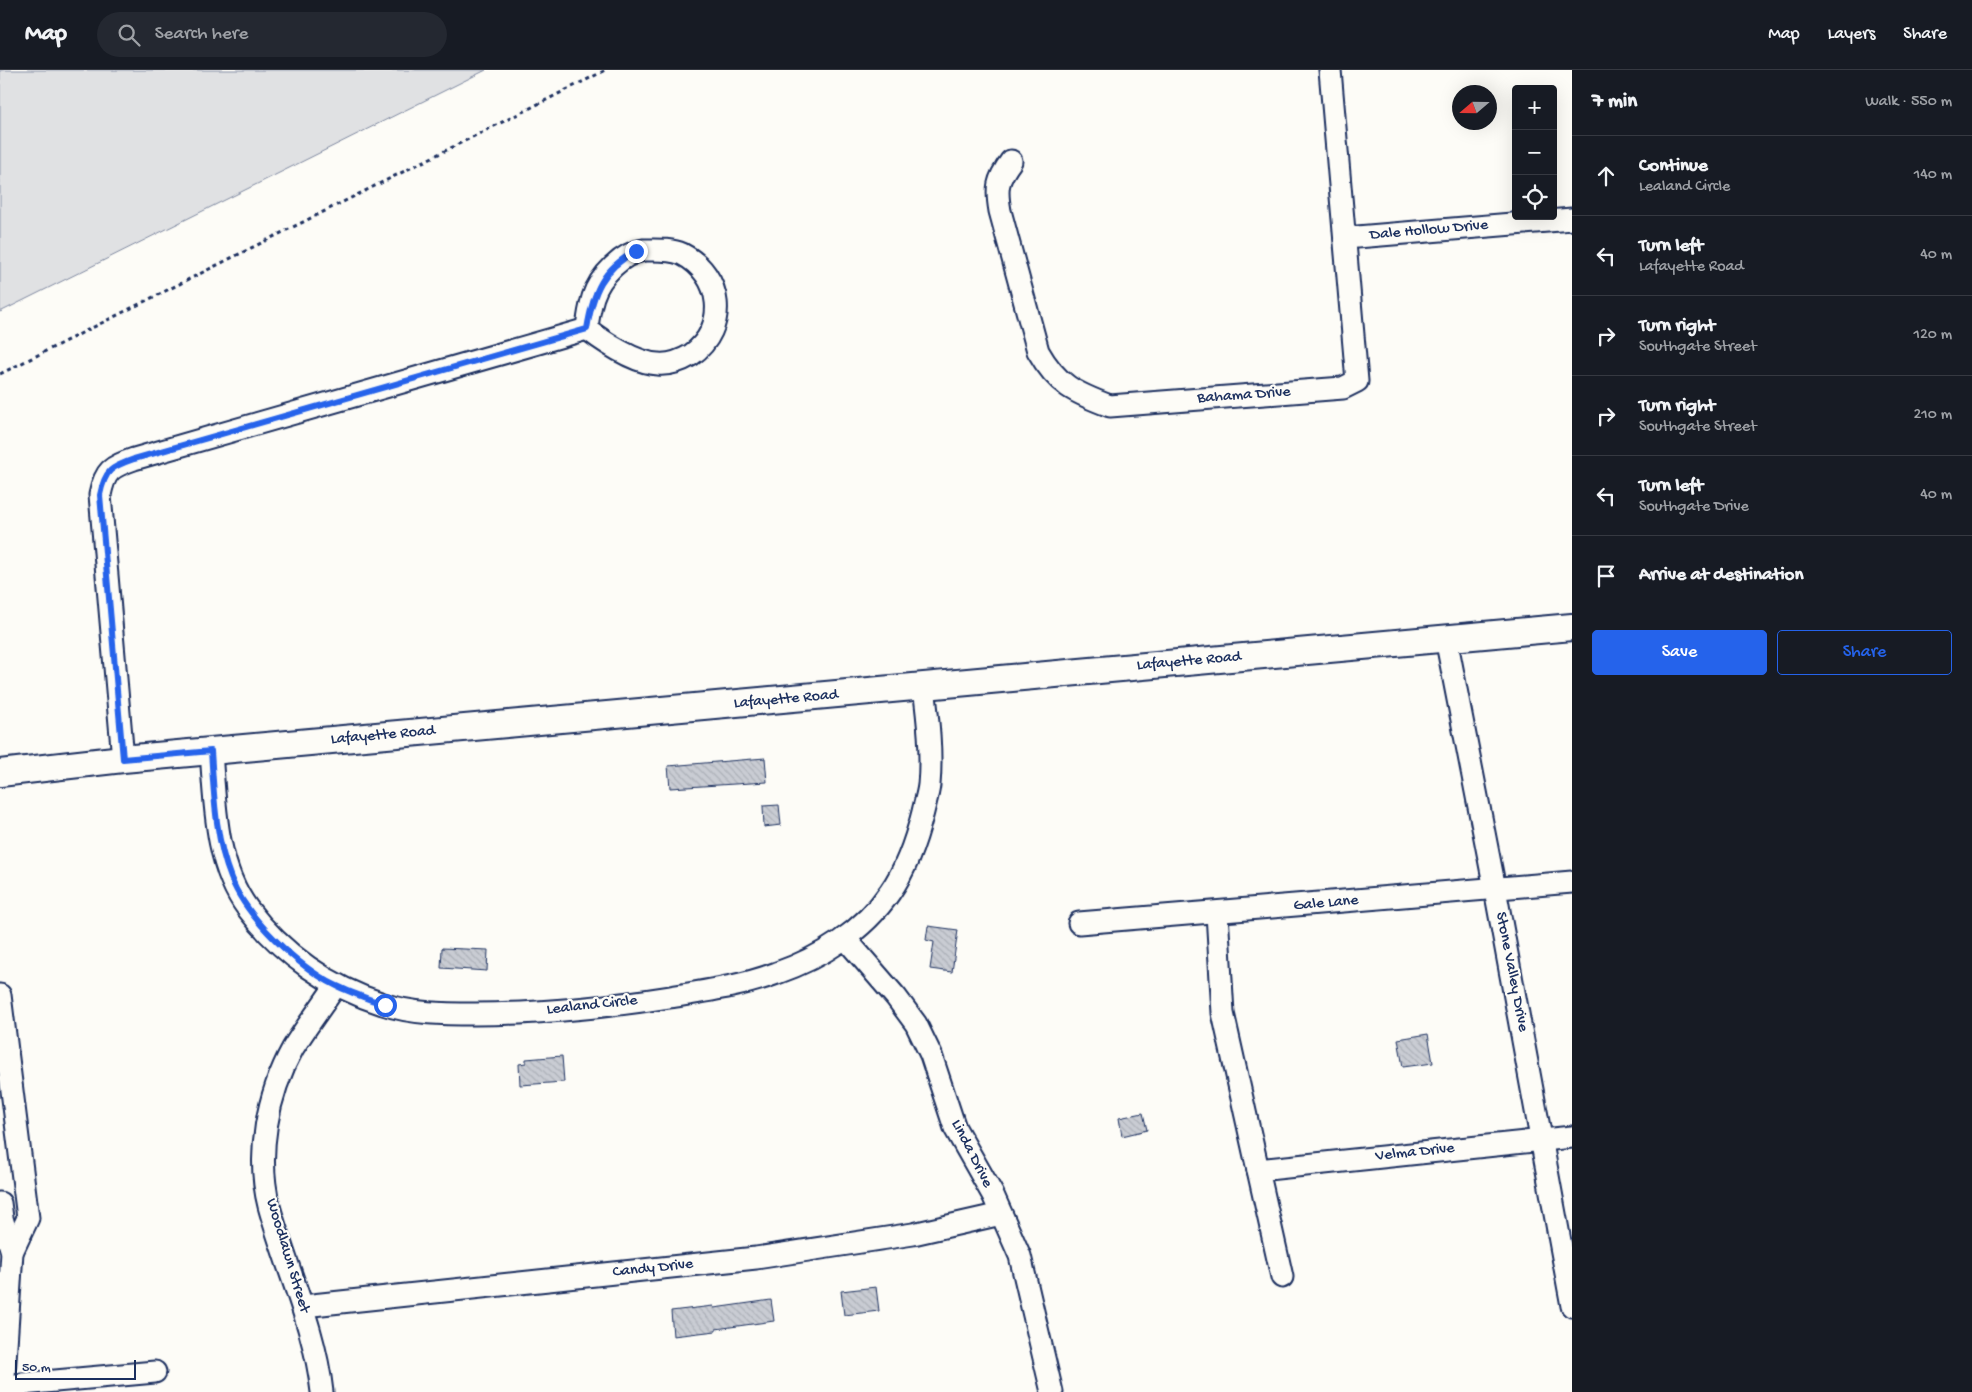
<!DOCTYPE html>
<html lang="en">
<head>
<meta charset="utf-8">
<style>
	body { margin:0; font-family:"Gochi Hand",sans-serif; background:#242831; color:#f1f3f6 }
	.controls { position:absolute; right:15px; top:15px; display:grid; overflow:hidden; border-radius:5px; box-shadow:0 5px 20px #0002 }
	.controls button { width:45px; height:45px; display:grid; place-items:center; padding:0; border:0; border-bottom:1px solid #363941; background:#171b24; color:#f1f3f6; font:25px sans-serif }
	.compass { position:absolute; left:1452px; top:15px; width:45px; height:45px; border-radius:50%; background:#171b24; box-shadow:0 5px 20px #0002; rotate:250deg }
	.scale { position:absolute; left:15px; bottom:12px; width:121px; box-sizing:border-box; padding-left:5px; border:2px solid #1b2f5e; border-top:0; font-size:14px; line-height:18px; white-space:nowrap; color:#1b2f5e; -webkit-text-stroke:4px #fdfcf7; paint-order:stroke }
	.stop { position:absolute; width:15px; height:15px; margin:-11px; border:4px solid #2563eb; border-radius:50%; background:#fff }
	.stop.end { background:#2563eb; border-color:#fff; box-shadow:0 1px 5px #0008 }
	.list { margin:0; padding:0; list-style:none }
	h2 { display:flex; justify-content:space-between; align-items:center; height:65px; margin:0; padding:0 20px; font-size:21px }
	h2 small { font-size:16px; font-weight:400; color:#9ea1a6 }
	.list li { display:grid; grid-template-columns:32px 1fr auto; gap:15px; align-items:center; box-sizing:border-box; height:80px; padding:0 20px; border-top:1px solid #363941 }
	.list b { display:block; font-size:19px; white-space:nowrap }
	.list p { margin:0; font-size:16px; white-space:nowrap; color:#9ea1a6 }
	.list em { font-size:16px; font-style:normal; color:#9ea1a6 }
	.actions { display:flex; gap:10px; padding:15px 20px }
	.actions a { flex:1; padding:11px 0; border:1px solid #2563eb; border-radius:5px; text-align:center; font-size:18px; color:#2563eb }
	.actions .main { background:#2563eb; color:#fff }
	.icon { flex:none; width:28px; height:28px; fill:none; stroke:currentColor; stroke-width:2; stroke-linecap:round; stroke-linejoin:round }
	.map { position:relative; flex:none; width:1572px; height:1322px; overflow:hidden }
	header { display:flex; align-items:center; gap:30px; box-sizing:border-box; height:70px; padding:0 25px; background:#171b24; border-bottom:1px solid #363941 }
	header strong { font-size:24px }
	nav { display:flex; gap:28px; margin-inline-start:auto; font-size:18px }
	.search { width:350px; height:45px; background:#242831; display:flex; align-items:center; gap:12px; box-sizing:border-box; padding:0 18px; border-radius:28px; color:#9ea1a6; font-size:19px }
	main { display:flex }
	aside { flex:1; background:#171b24 }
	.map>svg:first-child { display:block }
	.green { fill:#e0e1e3; stroke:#7e88a0 }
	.building { fill:url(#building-back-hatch); stroke:#1b2f5e }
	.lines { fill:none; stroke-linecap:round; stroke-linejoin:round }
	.minor-casing { stroke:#1b2f5e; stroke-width:25 }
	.major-casing { stroke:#1b2f5e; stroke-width:30 }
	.path { stroke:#1b2f5e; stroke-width:3; stroke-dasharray:4 4; stroke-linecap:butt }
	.minor { stroke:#fdfcf7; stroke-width:21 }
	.major { stroke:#fdfcf7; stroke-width:26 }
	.route { stroke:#2563eb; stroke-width:6 }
	.labels { text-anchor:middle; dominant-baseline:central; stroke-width:4.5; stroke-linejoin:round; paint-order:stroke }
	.street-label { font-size:16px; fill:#1b2f5e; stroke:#fdfcf7 }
</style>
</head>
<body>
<header>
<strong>Map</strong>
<div class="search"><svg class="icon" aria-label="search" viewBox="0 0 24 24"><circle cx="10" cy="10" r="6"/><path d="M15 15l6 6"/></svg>Search here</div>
<nav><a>Map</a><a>Layers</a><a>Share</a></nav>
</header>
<main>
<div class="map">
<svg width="1572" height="1322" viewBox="0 0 1572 1322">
	<defs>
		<pattern id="building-back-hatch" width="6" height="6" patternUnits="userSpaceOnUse" patternTransform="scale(1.25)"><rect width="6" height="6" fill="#c9ccd3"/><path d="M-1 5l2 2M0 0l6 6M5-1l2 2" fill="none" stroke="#acb0b8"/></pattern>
	</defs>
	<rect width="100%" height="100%" fill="#fdfcf7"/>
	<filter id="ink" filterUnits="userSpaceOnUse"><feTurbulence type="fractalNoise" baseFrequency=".02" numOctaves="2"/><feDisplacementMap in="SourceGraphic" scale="10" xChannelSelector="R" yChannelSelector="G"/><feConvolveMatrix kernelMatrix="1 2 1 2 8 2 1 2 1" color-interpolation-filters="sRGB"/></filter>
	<g filter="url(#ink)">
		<!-- green -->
		<path class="green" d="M0,0H486L0,242Z"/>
		<!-- building -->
		<g class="building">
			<path d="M765,688L767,712L670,718L668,696Z"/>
			<path d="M779,735L781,755L764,757L763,736Z"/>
			<path d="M928,856L958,860L952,902L930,899L934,872L926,870Z"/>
			<path d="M442,878L488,880L487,901L441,898Z"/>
			<path d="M1428,964L1433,993L1403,997L1398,969Z"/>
			<path d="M562,986L564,1012L520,1015L519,994L526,993V989Z"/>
			<path d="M1143,1043L1147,1060L1122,1066L1119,1048Z"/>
			<path d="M876,1217L879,1241L844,1245L841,1221Z"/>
			<path d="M771,1230L774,1251L716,1259V1261L673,1266L671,1241L713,1236L714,1238Z"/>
		</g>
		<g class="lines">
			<defs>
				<g id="minor">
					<path d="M1011,91C997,110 996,118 1000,141L1038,281C1057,315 1075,323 1110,336L1343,318L1357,311L1330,0"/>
					<path d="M1345,168L1572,149"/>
					<path d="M644,180C656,180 671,179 682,184C723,205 729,258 691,285C681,291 670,295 658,294C635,293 604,272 587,259C588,248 590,237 593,227C600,206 622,183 644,180Z"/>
					<path d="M1446,568L1495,819L1572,1236"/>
					<path d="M211,681C215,733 215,795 248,839C282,884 329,917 383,934C412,944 445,944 475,944C540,944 606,937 670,927C706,921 743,916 777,903C820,888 864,861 890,822C907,798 916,770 923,742C925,733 928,724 929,715C932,683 928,649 924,617"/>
					<path d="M123,689L100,425C105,400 111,397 134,389L587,259"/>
					<path d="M1217,843L1223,943L1258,1100L1572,1067"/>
					<path d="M1079,853L1572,812"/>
					<path d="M845,868L896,927L916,954L931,985L955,1058L993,1125L1020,1186L1052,1322"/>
					<path d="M0,925L28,1148L12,1182"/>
					<path d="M1258,1100L1282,1207"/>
					<path d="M0,1133L2,1148L12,1182L3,1322"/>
					<path d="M303,1236L756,1188L913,1164L1001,1144"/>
					<path d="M0,1318L22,1314L155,1302"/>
					<path d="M322,1322C315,1257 286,1198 269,1136C256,1085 267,1025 293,978C306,957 322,936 336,915"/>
				</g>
				<path id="major" d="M0,703L123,689L1572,557"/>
			</defs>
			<!-- minor casing -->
			<use href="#minor" class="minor-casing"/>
			<!-- major casing -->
			<use href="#major" class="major-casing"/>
			<!-- path -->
			<path class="path" d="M0,304L606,0"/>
			<!-- minor -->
			<use href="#minor" class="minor"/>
			<!-- major -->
			<use href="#major" class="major"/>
		</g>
	</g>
	<g class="lines" filter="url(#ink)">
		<!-- route -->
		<path class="route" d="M385,935C369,929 351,923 335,915C298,897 246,847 231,808C215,768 214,724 211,681L123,689L100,425C105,400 111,397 134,389L587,259C593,222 602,199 636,181"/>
	</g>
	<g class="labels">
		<!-- street labels -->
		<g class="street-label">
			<text transform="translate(1429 161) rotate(-5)">Dale Hollow Drive</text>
			<text transform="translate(1244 326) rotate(-4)">Bahama Drive</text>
			<text transform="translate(1189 592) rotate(-5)">Lafayette Road</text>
			<text transform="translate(786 630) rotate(-5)">Lafayette Road</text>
			<text transform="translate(383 666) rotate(-5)">Lafayette Road</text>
			<text transform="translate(1326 834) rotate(-5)">Gale Lane</text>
			<text transform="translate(1511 902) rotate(79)">Stone Valley Drive</text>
			<text transform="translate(592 936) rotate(-6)">Lealand Circle</text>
			<text transform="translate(1415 1083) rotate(-6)">Velma Drive</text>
			<text transform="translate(971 1084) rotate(63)">Linda Drive</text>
			<text transform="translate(287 1186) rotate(73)">Woodlawn Street</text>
			<text transform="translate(653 1199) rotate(-6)">Candy Drive</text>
		</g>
	</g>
</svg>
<div class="controls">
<button>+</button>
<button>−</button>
<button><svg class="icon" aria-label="locate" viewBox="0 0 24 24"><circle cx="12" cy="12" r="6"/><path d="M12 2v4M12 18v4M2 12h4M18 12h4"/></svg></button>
</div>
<svg class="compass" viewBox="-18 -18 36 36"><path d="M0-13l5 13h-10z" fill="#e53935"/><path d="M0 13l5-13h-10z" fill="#9ea1a6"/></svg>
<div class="scale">50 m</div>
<div class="stop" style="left:385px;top:935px"></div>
<div class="stop end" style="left:636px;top:181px"></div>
</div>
<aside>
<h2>7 min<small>Walk · 550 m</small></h2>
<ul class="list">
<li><svg class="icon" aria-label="ahead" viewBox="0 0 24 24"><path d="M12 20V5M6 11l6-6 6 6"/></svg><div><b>Continue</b><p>Lealand Circle</p></div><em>140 m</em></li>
<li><svg class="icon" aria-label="left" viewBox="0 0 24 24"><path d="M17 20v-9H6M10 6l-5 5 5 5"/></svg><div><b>Turn left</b><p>Lafayette Road</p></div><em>40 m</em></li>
<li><svg class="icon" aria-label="right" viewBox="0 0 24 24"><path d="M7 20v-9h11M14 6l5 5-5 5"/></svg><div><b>Turn right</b><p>Southgate Street</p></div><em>120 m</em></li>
<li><svg class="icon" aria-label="right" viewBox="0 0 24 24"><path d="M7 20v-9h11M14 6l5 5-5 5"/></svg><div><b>Turn right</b><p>Southgate Street</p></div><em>210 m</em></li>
<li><svg class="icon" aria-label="left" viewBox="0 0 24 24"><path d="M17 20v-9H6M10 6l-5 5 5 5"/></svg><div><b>Turn left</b><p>Southgate Drive</p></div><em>40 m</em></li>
<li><svg class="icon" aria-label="arrive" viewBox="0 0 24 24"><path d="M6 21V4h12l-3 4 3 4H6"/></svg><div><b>Arrive at destination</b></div></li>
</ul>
<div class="actions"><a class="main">Save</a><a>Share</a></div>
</aside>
</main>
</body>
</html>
